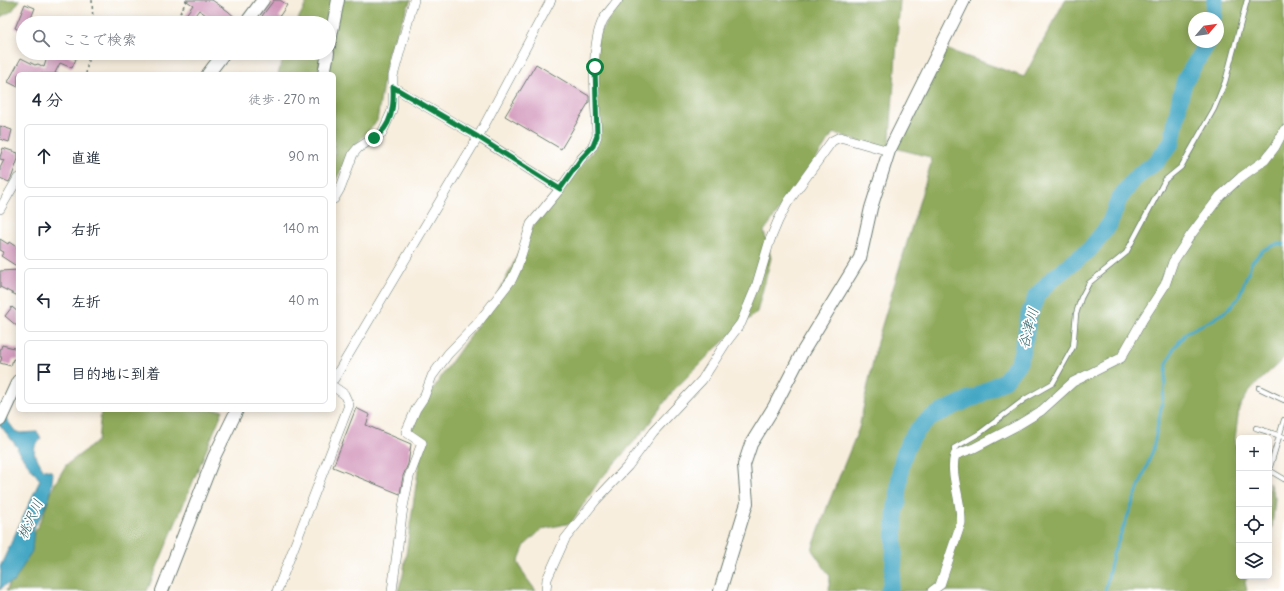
<!DOCTYPE html>
<html lang="ja">
<head>
<meta charset="utf-8">
<style>
	body { margin:0; font-family:Delius,"Klee One",sans-serif; background:#f2f2f3; color:#1f2937 }
	.controls { position:absolute; right:12px; bottom:12px; display:grid; overflow:hidden; border-radius:6px; box-shadow:0 2px 10px #0003 }
	.controls button { width:36px; height:36px; display:grid; place-items:center; padding:0; border:0; border-bottom:1px solid #e0e1e3; background:#fff; color:#1f2937; font:20px sans-serif }
	.compass { position:absolute; left:1188px; top:12px; width:36px; height:36px; border-radius:50%; background:#fff; box-shadow:0 2px 10px #0003; rotate:61deg }
	.stop { position:absolute; width:12px; height:12px; margin:-9px; border:3px solid #0b8043; border-radius:50%; background:#fff }
	.stop.end { background:#0b8043; border-color:#fff; box-shadow:0 1px 4px #0008 }
	.list { margin:0; padding:0; list-style:none }
	h2 { display:flex; justify-content:space-between; align-items:center; height:52px; margin:0; padding:0 16px; font-size:17px }
	h2 small { font-size:13px; font-weight:400; color:#747a83 }
	.list li { display:grid; grid-template-columns:26px 1fr auto; gap:12px; align-items:center; box-sizing:border-box; height:64px; margin:0 8px 8px; padding:0 8px; border:1px solid #e0e1e3; border-radius:6px }
	.list b { display:block; font-size:15px; white-space:nowrap }
	.list em { font-size:13px; font-style:normal; color:#747a83 }
	.icon { flex:none; width:22px; height:22px; fill:none; stroke:currentColor; stroke-width:2; stroke-linecap:round; stroke-linejoin:round }
	.map { position:relative; flex:none; width:1284px; height:591px; overflow:hidden }
	.search { position:absolute; background:#fff; box-shadow:0 2px 10px #0003; left:16px; top:16px; width:320px; height:44px; display:flex; align-items:center; gap:10px; box-sizing:border-box; padding:0 14px; border-radius:22px; color:#747a83; font-size:15px }
	.panel { position:absolute; background:#fff; box-shadow:0 2px 10px #0003; left:16px; top:72px; width:320px; height:340px; border-radius:6px }
	.map>svg:first-child { display:block }
	.forest { fill:#90aa5c; stroke:#587448; fill-rule:evenodd }
	.water { fill:#44a7c4; stroke:#32727c }
	.lines { fill:none; stroke-linecap:round; stroke-linejoin:round }
	.stream { stroke:#44a7c4; stroke-width:3 }
	.river { stroke:#44a7c4; stroke-width:17 }
	.building { fill:#d398bc }
	.service-casing { stroke:#6b7b70; stroke-width:6 }
	.minor-casing { stroke:#6b7b70; stroke-width:10 }
	.tertiary-casing { stroke:#6b7b70; stroke-width:14 }
	.path { stroke:#6b7b70; stroke-width:1.5; stroke-dasharray:3 3; stroke-linecap:butt }
	.service { stroke:#fff; stroke-width:4.5 }
	.minor { stroke:#fff; stroke-width:9 }
	.tertiary { stroke:#fff; stroke-width:12 }
	.route { stroke:#0b8043; stroke-width:5 }
	.labels { text-anchor:middle; dominant-baseline:central; stroke-width:3.5; stroke-linejoin:round; paint-order:stroke }
	.water-label { font-size:14px; font-style:italic; fill:#2c6266; stroke:#fff }
</style>
</head>
<body>
<div class="map">
<svg width="1284" height="591" viewBox="0 0 1284 591">
	<rect width="100%" height="100%" fill="#fff"/>
	<filter id="ink" filterUnits="userSpaceOnUse"><feTurbulence type="fractalNoise" baseFrequency=".025" numOctaves="2"/><feDisplacementMap in="SourceGraphic" scale="8" xChannelSelector="R" yChannelSelector="G"/><feConvolveMatrix kernelMatrix="1 2 1 2 8 2 1 2 1" color-interpolation-filters="sRGB"/></filter>
	<filter id="wash" filterUnits="userSpaceOnUse"><feTurbulence type="fractalNoise" baseFrequency=".012" numOctaves="4" result="noise"/><feDisplacementMap in="SourceGraphic" scale="16" xChannelSelector="R" yChannelSelector="G"/><feGaussianBlur stdDeviation="0.9" result="paint"/><feColorMatrix in="noise" values="0 0 0 0 0 0 0 0 0 0 0 0 0 0 0 0 0 1.4 0 .05"/><feComposite in="paint" operator="in"/></filter>
	<g filter="url(#wash)">
		<rect width="100%" height="100%" fill="#f8eede"/>
		<!-- forest -->
		<g class="forest">
			<path d="M0,0H20L12,11L0,17Z"/>
			<path d="M308,0H411L388,52L377,121L353,148L334,183V74H278L285,53H329V23H296Z"/>
			<path d="M621,0H900L889,151L833,133L809,170L764,231L771,258L757,312L716,348L672,392L645,429L599,481L571,523L542,529L525,545L518,562L525,576L536,591H398L403,575L422,443L408,427L447,368L494,302L532,227L595,148L597,37Z"/>
			<path d="M1065,0H1284V358L1250,390L1239,408L1235,439L1239,462V576H1248L1245,582L1247,591H829L830,576L812,550L829,502L859,428L877,342L931,163L930,157L891,147L940,47L1024,77ZM1194,18H1218V42H1194Z"/>
			<path d="M101,410H223L147,591H6L44,513L54,485L66,465L98,441Z"/>
			<path d="M1269,483L1275,498L1272,528L1269,532Z"/>
		</g>
		<!-- water -->
		<path class="water" d="M4,416L15,431L20,433L37,432L41,439L35,446L34,453L43,469L51,471L53,474L50,496L43,512L34,527L32,551L14,582L5,585L0,590L1,571L0,567L40,480L17,450L18,448L0,425Z"/>
		<g class="lines">
			<!-- stream -->
			<path class="stream" d="M1105,591L1113,554L1153,450L1164,392L1167,364L1174,348L1187,332L1214,319L1226,311L1238,299L1252,262L1263,250L1277,244H1284"/>
			<!-- river -->
			<g class="river">
				<path d="M1213,18L1215,0"/>
				<path d="M889,591C897,563 893,534 896,505H898C899,472 900,442 928,420C937,413 958,405 969,399L976,397L1005,380L1015,367L1019,362L1025,338L1029,315L1037,295L1052,279L1089,250L1109,225L1119,199L1134,179L1158,160L1172,142L1180,98L1185,80L1208,42"/>
			</g>
		</g>
		<g id="blocks">
			<!-- building -->
			<g class="building">
				<path d="M185,0H212L228,11L239,21V23H217L199,10L189,23H180L193,5Z"/>
				<path d="M274,0H280L287,5L279,17L287,23H271L262,16Z"/>
				<path d="M25,4L35,8L29,23H23V32L15,28Z"/>
				<path d="M57,53H63L76,59L72,68L60,63L55,73L58,74H18V87L8,82L21,58L35,65L38,64L44,67L48,54L55,57Z"/>
				<path d="M536,64L589,96V102L561,149L505,116Z"/>
				<path d="M0,126L12,130L9,142L0,139Z"/>
				<path d="M3,148L18,153V159L12,176L9,182L0,178V168L4,160L0,159V157Z"/>
				<path d="M0,239L8,244L9,242L18,248V267L1,256L4,252L0,250Z"/>
				<path d="M18,270V296L0,287V271Z"/>
				<path d="M12,307L18,312V327L5,316Z"/>
				<path d="M2,345L18,349V360L13,359L11,366L0,363L2,357H0V351Z"/>
				<path d="M356,408L370,415L366,425L411,444L408,464L403,476L400,494L333,467Z"/>
			</g>
		</g>
	</g>
	<g filter="url(#ink)">
		<use href="#blocks" fill-opacity="0" stroke="#6b7b70" stroke-width="1"/>
		<g class="lines">
			<defs>
				<g id="service">
					<path d="M1259,388L1284,400"/>
					<path d="M1284,420L1269,470L1284,479"/>
					<path d="M1256,428L1284,437"/>
					<path d="M955,455L954,448L980,433L1025,399L1053,383L1073,347L1076,314L1081,298L1089,283L1126,253L1165,180L1181,167L1214,109L1225,82L1247,0"/>
				</g>
				<g id="minor">
					<path d="M393,87L478,137L560,189"/>
					<path d="M334,199L341,187L353,154L358,148L382,133L391,113L393,107V76L414,0"/>
					<path d="M0,209L18,178"/>
					<path d="M334,379L478,137L551,0"/>
					<path d="M277,591L349,405L344,394L334,387"/>
					<path d="M392,591L403,507L409,477L422,443L406,432L416,409L424,397L432,376L448,354L477,324L512,279L517,268L531,224L560,189L581,159L593,146L597,136C596,103 589,48 603,20C607,13 614,6 618,0"/>
					<path d="M546,591L547,579L565,539L596,500L628,466L653,432L702,380L725,344L741,323L756,287L770,240L778,221L788,202L832,141L840,137L889,151"/>
					<path d="M932,591L940,585L961,523C962,501 949,474 955,455L974,448L1018,425L1041,411L1073,382L1121,358L1143,319L1165,285L1173,262L1190,236L1220,196L1241,177L1265,160L1275,147L1284,130"/>
				</g>
				<g id="tertiary">
					<path d="M246,23L263,0"/>
					<path d="M329,46L338,0"/>
					<path d="M208,74L224,53"/>
					<path d="M324,74L328,53"/>
					<path d="M0,420L18,381"/>
					<path d="M162,591L214,457L237,410"/>
					<path d="M720,591L747,503L744,465L751,444L774,407L802,353L860,258L871,208L889,151L964,0"/>
				</g>
			</defs>
			<!-- service casing -->
			<use href="#service" class="service-casing"/>
			<!-- minor casing -->
			<use href="#minor" class="minor-casing"/>
			<!-- tertiary casing -->
			<use href="#tertiary" class="tertiary-casing"/>
			<!-- path -->
			<g class="path">
				<path d="M92,0L93,23"/>
				<path d="M173,23L180,13L187,0"/>
				<path d="M86,74L89,53"/>
			</g>
			<!-- service -->
			<use href="#service" class="service"/>
			<!-- minor -->
			<use href="#minor" class="minor"/>
			<!-- tertiary -->
			<use href="#tertiary" class="tertiary"/>
		</g>
	</g>
	<g class="lines" filter="url(#ink)">
		<!-- route -->
		<path class="route" d="M374,138C392,127 394,106 393,87L478,137L560,189L581,159L593,146L597,136L595,67"/>
	</g>
	<g class="labels">
		<!-- water labels -->
		<g class="water-label">
			<text transform="translate(1028 328) rotate(-75)">谷津川</text>
			<text transform="translate(30 519) rotate(-65)">桃沢川</text>
		</g>
	</g>
</svg>
<div class="controls">
<button>+</button>
<button>−</button>
<button><svg class="icon" aria-label="locate" viewBox="0 0 24 24"><circle cx="12" cy="12" r="6"/><path d="M12 2v4M12 18v4M2 12h4M18 12h4"/></svg></button>
<button><svg class="icon" aria-label="layers" viewBox="0 0 24 24"><path d="M12 4l9 5-9 5-9-5zM3 14l9 5 9-5"/></svg></button>
</div>
<svg class="compass" viewBox="-18 -18 36 36"><path d="M0-13l5 13h-10z" fill="#e53935"/><path d="M0 13l5-13h-10z" fill="#747a83"/></svg>
<div class="stop" style="left:595px;top:67px"></div>
<div class="stop end" style="left:374px;top:138px"></div>
<div class="search"><svg class="icon" aria-label="search" viewBox="0 0 24 24"><circle cx="10" cy="10" r="6"/><path d="M15 15l6 6"/></svg>ここで検索</div>
<section class="panel">
<h2>4 分<small>徒歩 · 270 m</small></h2>
<ul class="list">
<li><svg class="icon" aria-label="ahead" viewBox="0 0 24 24"><path d="M12 20V5M6 11l6-6 6 6"/></svg><div><b>直進</b></div><em>90 m</em></li>
<li><svg class="icon" aria-label="right" viewBox="0 0 24 24"><path d="M7 20v-9h11M14 6l5 5-5 5"/></svg><div><b>右折</b></div><em>140 m</em></li>
<li><svg class="icon" aria-label="left" viewBox="0 0 24 24"><path d="M17 20v-9H6M10 6l-5 5 5 5"/></svg><div><b>左折</b></div><em>40 m</em></li>
<li><svg class="icon" aria-label="arrive" viewBox="0 0 24 24"><path d="M6 21V4h12l-3 4 3 4H6"/></svg><div><b>目的地に到着</b></div></li>
</ul>
</section>
</div>
</body>
</html>
